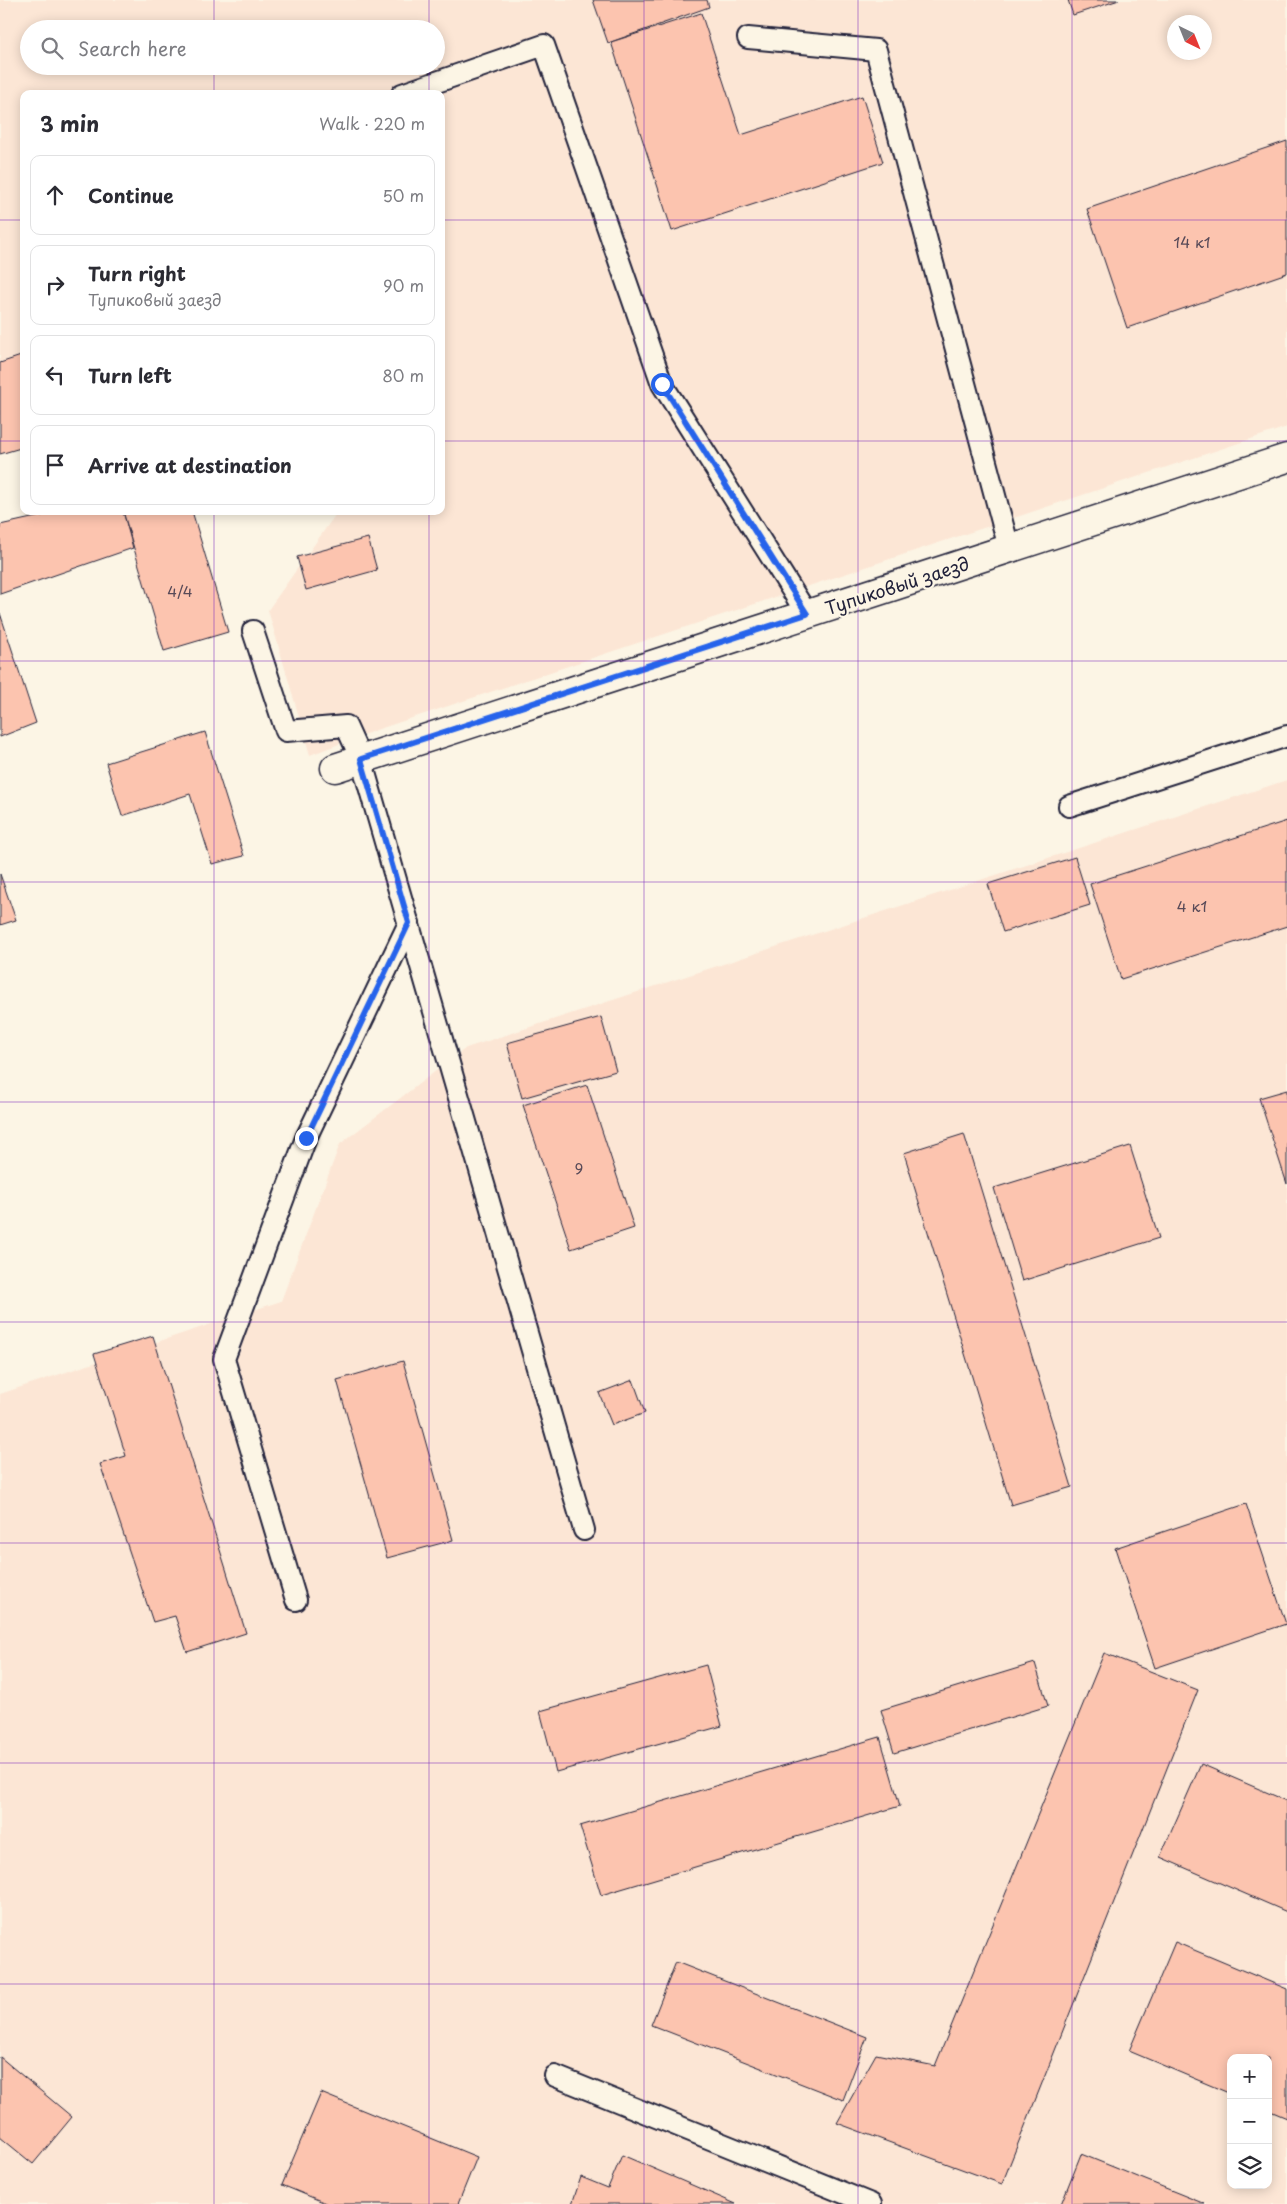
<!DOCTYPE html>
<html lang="en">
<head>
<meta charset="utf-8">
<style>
	body { margin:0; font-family:"Playpen Sans",sans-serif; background:#f7f7f7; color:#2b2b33 }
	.controls { position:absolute; right:15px; bottom:15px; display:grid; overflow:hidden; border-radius:10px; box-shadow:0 2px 12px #0003 }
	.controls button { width:45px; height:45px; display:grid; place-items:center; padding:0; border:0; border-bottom:1px solid #e1e1e2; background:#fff; color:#2b2b33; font:25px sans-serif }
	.compass { position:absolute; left:1167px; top:15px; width:45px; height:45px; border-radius:50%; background:#fff; box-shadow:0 2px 12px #0003; rotate:137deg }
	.stop { position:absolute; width:15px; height:15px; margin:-11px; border:4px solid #2563eb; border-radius:50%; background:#fff }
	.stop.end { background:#2563eb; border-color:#fff; box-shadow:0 1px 5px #0008 }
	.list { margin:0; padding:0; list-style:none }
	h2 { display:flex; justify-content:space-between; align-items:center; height:65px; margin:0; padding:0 20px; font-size:21px }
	h2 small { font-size:16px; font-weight:400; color:#7c7c81 }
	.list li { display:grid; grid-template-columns:32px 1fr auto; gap:15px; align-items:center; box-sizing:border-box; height:80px; margin:0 10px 10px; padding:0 10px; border:1px solid #e1e1e2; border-radius:10px }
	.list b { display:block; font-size:19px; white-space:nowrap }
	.list p { margin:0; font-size:16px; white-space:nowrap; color:#7c7c81 }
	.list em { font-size:16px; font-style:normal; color:#7c7c81 }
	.icon { flex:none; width:28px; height:28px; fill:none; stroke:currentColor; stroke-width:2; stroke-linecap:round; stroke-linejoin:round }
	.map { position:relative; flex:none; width:1287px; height:2204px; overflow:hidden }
	.search { position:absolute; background:#fff; box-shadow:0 2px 12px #0003; left:20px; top:20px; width:425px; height:55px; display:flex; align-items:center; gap:12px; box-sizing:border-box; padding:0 18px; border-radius:28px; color:#7c7c81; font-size:19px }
	.panel { position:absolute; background:#fff; box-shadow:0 2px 12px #0003; left:20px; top:90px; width:425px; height:425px; border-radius:10px }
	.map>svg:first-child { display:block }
	.built { fill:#fce6d5; fill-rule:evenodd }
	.building { fill:#fcc4af; stroke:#22223b }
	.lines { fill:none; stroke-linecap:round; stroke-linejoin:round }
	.lane-casing { stroke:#22223b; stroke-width:24 }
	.street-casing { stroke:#22223b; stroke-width:31 }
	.lane { stroke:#fcf5e5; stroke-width:20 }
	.street { stroke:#fcf5e5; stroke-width:28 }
	.route { stroke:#2563eb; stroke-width:6 }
	.grid { fill:none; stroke:#7b2cbf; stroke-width:1; stroke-opacity:0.55 }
	.labels { text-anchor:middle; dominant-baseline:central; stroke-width:4.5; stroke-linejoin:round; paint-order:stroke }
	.number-label { font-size:15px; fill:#584a58 }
	.street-label { font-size:18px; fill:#22223b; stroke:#fcf5e5 }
</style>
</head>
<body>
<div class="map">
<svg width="1287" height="2204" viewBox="0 0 1287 2204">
	<rect width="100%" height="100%" fill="#fcf5e5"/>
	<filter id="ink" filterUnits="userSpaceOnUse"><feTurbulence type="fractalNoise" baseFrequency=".02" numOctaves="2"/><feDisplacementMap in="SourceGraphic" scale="10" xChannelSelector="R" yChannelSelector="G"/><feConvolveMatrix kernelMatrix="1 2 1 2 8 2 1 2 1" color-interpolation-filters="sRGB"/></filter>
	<g filter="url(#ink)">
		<!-- built -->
		<g class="built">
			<path d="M0,0H1287V427L376,730L310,755L268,610L338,511H441V94H24V355L0,363ZM1174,22H1204V52H1174ZM29,29H436V66H29Z"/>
			<path d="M1287,780V2204H0V1394L281,1301L340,1144L466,1048ZM1231,2058H1268V2185H1231Z"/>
		</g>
		<!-- building -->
		<g class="building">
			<path d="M593,0H707L709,7L608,43Z"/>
			<path d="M1068,0H1119L1073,15Z"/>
			<path d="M701,13L741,135L862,96L883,162L672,231L611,42Z"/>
			<path d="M1287,141V273L1127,328L1087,209Z"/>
			<path d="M24,355V447L0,454V363Z"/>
			<path d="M63,511H123L133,548L0,594V525Z"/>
			<path d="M123,511H192L228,632L164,651Z"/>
			<path d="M368,538L377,570L306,590L297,557Z"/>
			<path d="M0,613L36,723L0,737Z"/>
			<path d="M205,732L244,856L212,864L190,794L122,816L106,763Z"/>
			<path d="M1287,821V926L1121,979L1090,884Z"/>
			<path d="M1075,857L1090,905L1003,932L988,884Z"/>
			<path d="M0,874L16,920L0,925Z"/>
			<path d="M601,1017L616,1071L522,1098L507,1043Z"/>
			<path d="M587,1085L634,1228L571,1249L523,1105Z"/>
			<path d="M1287,1090V1184L1259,1098Z"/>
			<path d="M964,1134L1072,1487L1011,1505L904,1153Z"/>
			<path d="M1130,1146L1159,1238L1022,1281L994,1188Z"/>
			<path d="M153,1336L246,1633L187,1652L175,1616L153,1622L100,1464L126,1456L94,1354Z"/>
			<path d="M403,1361L453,1540L387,1558L337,1380Z"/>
			<path d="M633,1380L645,1413L612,1425L599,1393Z"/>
			<path d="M1246,1504L1286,1624L1155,1668L1115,1548Z"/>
			<path d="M1104,1653L1198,1690L1002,2184L837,2123L876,2054L935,2066Z"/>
			<path d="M1035,1663L1048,1706L894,1753L881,1710Z"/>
			<path d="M706,1665L722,1726L556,1772L540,1711Z"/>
			<path d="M880,1737L900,1806L601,1895L580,1826Z"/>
			<path d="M1201,1764L1287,1801V1912L1160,1857Z"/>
			<path d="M1175,1942L1287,1989V2118L1268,2110V2058H1231V2094L1129,2051Z"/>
			<path d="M676,1962L867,2037L843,2100L651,2025Z"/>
			<path d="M0,2057L72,2117L33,2164L0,2137Z"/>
			<path d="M321,2093L477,2157L458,2204H328L282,2185Z"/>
			<path d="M1081,2154L1205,2204H1061Z"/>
			<path d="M622,2155L736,2204H572L581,2177L608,2188Z"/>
		</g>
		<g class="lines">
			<defs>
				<g id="lane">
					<path d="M748,38L876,50L1009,548"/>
					<path d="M402,94L544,45L662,384L807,614"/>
					<path d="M253,631L286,731L346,726L361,759L584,1530"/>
					<path d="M1069,806L1287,736"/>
					<path d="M296,1600L224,1359L306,1138L409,923"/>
					<path d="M555,2076L871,2204"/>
				</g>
				<path id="street" d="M335,768L1287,458"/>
			</defs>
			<!-- lane casing -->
			<use href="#lane" class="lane-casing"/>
			<!-- street casing -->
			<use href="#street" class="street-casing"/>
			<!-- lane -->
			<use href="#lane" class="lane"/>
			<!-- street -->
			<use href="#street" class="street"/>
		</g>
	</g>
	<g class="lines" filter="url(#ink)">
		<!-- route -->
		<path class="route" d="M306,1138L409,923L361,759L807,614L662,384"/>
	</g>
	<!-- grid -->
	<path class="grid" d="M214,0V29M429,0V29M644,0V2204M858,0V2204M1072,0V2204M214,66V94M429,66V94M0,220H24M441,220H1287M0,441H24M441,441H1287M214,511V2204M429,511V2204M0,661H1287M0,882H1287M0,1102H1287M0,1322H1287M0,1543H1287M0,1763H1287M0,1984H1287"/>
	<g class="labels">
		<!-- number labels -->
		<g class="number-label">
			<text x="1192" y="241">14 к1</text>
			<text x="180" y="590">4/4</text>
			<text x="1192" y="905">4 к1</text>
			<text x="579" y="1167">9</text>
		</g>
		<!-- street labels -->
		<g class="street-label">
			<text transform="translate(897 585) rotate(-18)">Тупиковый заезд</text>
		</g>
	</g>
</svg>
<div class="controls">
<button>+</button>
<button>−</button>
<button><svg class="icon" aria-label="layers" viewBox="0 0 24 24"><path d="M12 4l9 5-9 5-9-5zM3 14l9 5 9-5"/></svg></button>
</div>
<svg class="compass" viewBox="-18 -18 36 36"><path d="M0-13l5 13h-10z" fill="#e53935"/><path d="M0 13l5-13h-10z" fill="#7c7c81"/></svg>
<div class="stop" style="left:662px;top:384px"></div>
<div class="stop end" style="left:306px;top:1138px"></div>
<div class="search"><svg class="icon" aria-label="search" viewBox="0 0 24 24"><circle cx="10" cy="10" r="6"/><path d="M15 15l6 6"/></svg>Search here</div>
<section class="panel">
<h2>3 min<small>Walk · 220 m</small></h2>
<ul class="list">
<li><svg class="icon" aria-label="ahead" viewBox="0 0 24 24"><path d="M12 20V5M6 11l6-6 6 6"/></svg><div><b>Continue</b></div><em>50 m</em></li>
<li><svg class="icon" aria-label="right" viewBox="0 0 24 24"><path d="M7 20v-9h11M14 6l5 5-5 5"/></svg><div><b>Turn right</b><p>Тупиковый заезд</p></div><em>90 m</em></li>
<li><svg class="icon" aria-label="left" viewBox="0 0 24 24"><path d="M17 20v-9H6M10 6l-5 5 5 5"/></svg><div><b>Turn left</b></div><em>80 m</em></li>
<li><svg class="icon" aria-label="arrive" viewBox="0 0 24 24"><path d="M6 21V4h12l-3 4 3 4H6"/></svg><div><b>Arrive at destination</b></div></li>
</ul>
</section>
</div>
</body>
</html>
